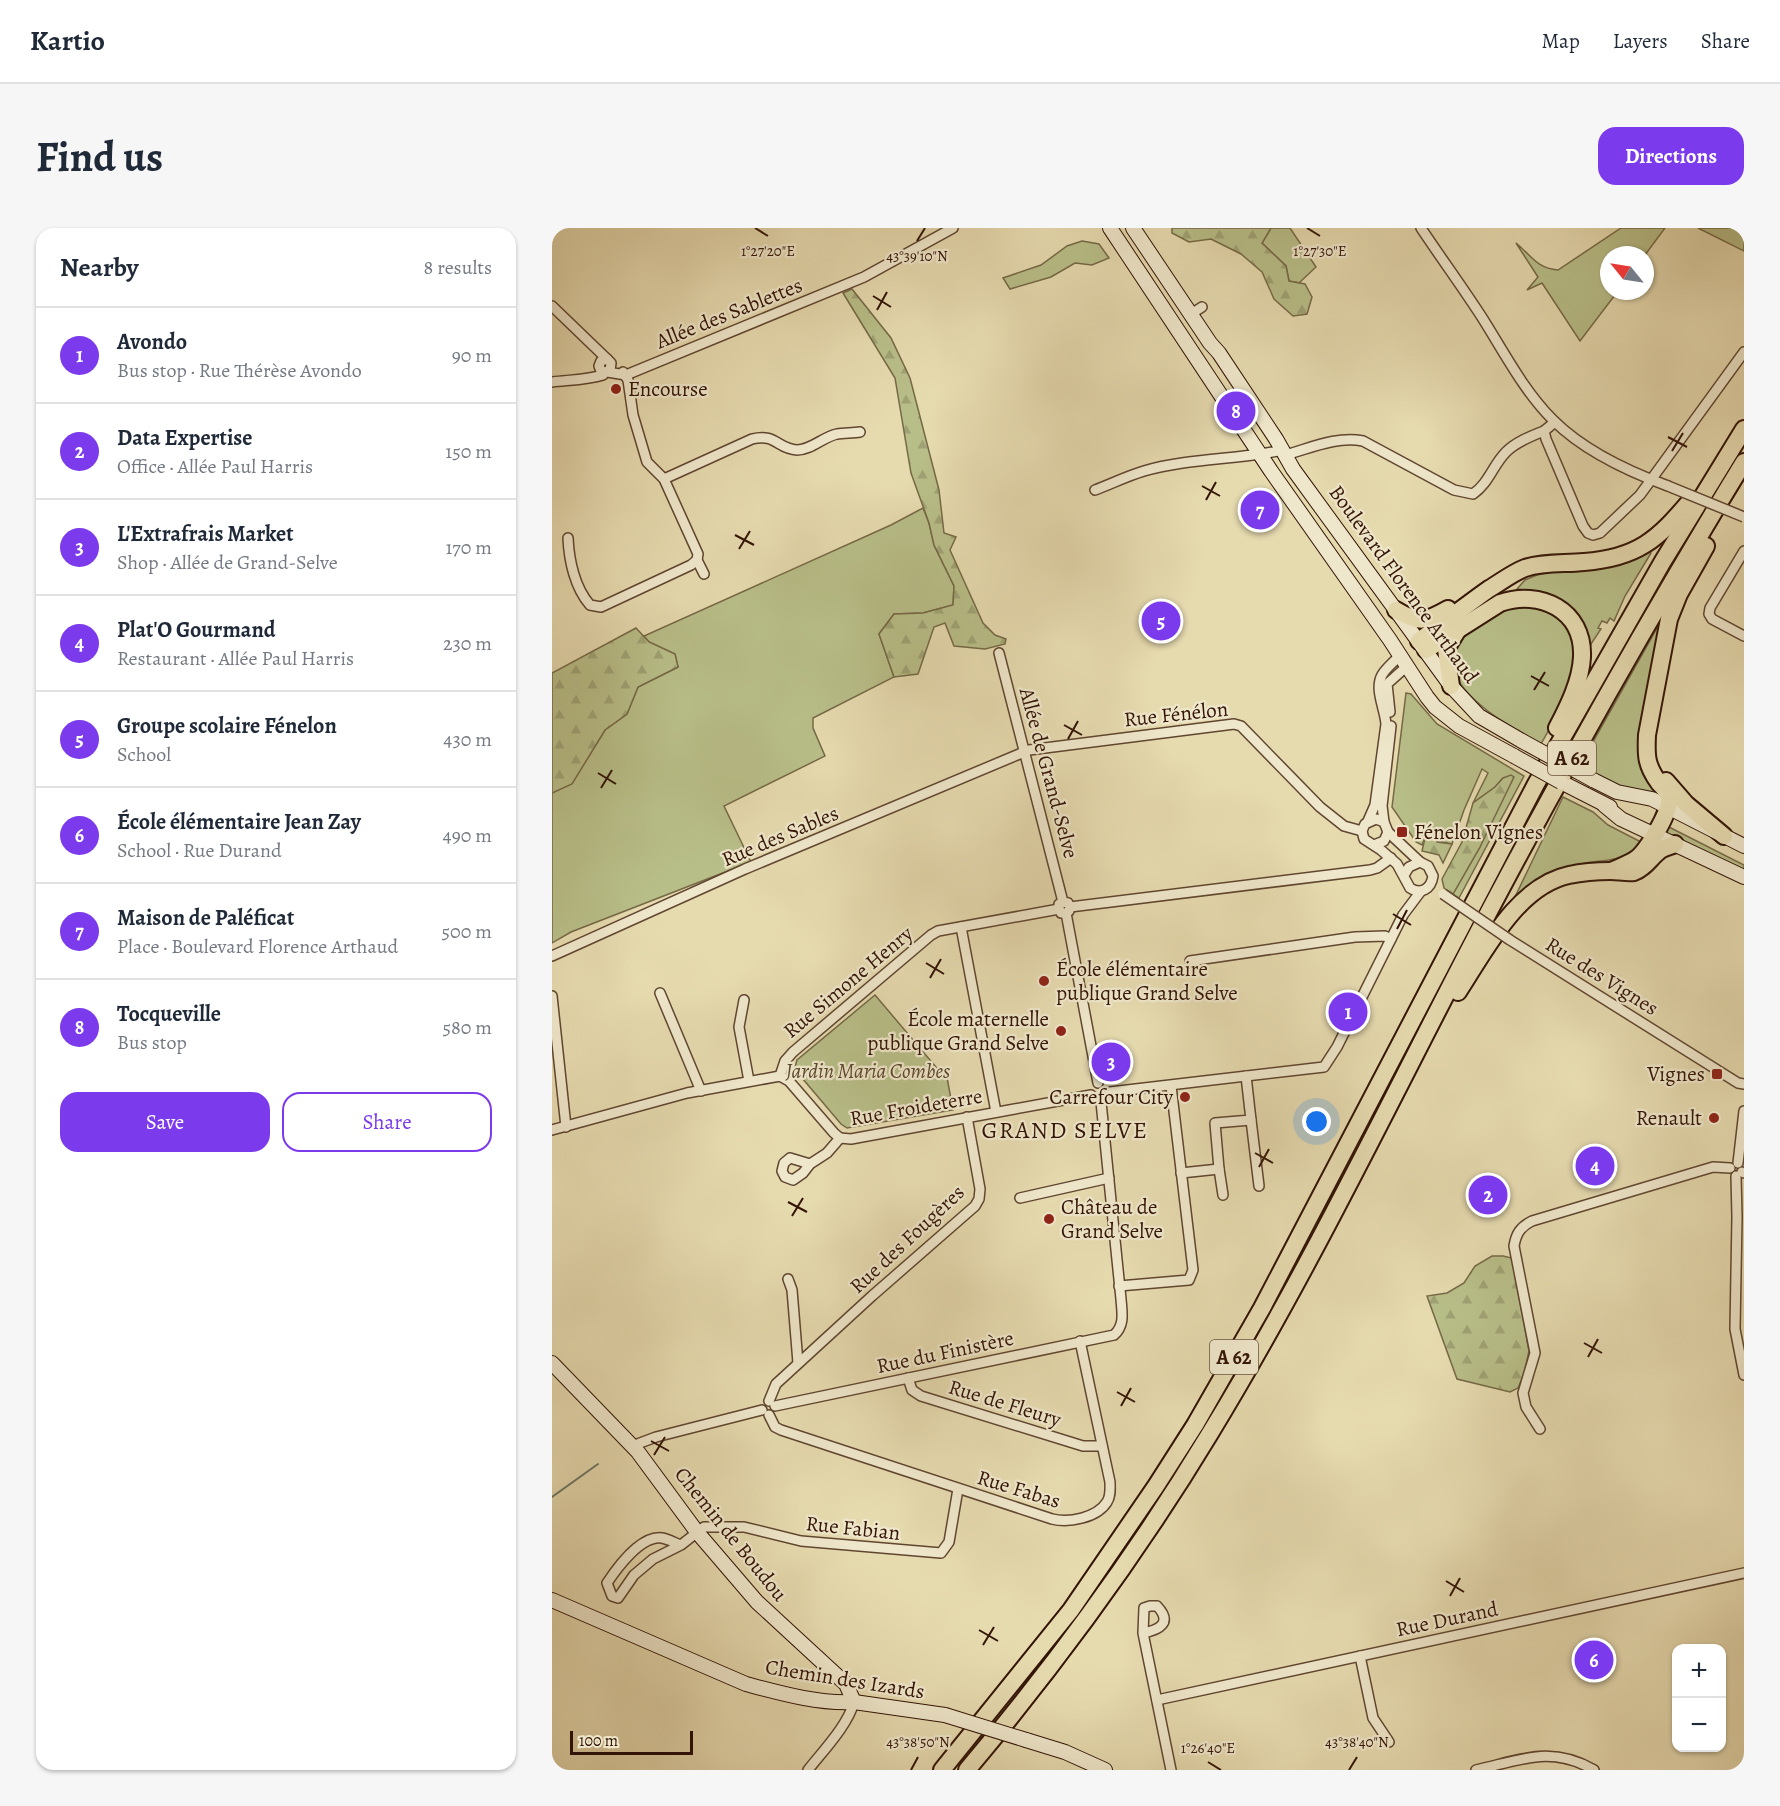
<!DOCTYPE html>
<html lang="en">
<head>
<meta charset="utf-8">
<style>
	body { margin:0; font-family:Alegreya,serif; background:#f6f6f7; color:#1f2937 }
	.controls { position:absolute; right:18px; bottom:18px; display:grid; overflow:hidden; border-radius:12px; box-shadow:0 2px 4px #0004 }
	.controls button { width:54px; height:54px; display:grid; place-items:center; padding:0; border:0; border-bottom:2px solid #e0e1e3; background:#fff; color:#1f2937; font:30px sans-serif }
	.compass { position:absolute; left:1048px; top:18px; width:54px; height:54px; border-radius:50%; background:#fff; box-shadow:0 2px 4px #0004; rotate:300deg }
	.scale { position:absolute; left:18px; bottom:15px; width:123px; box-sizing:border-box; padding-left:6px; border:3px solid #331406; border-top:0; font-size:16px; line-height:21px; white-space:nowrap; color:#331406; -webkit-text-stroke:4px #efe7cb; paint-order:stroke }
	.you { position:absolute; left:765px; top:894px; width:21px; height:21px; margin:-15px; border:4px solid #fff; border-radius:50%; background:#1a73e8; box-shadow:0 0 0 9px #1a73e833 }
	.badge { display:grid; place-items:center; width:39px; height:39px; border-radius:50%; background:#7c3aed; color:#fff; font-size:20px; font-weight:700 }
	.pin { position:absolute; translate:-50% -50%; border:3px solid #fff; box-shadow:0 2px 6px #0006 }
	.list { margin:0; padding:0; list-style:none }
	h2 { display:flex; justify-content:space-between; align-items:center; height:78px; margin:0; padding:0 24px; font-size:26px }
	h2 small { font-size:20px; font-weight:400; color:#747a83 }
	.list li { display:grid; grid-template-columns:39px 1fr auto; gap:18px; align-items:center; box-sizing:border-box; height:96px; padding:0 24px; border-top:2px solid #e0e1e3 }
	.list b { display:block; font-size:22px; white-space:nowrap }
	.list p { margin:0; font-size:20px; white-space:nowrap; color:#747a83 }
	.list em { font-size:20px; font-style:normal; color:#747a83 }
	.actions { display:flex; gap:12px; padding:18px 24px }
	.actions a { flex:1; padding:14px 0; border:2px solid #7c3aed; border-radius:18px; text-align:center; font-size:21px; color:#7c3aed }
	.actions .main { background:#7c3aed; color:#fff }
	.map { position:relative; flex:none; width:1192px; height:1542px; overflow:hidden; border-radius:18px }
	header { display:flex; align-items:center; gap:36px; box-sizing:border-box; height:84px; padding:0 30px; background:#fff; border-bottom:2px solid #e0e1e3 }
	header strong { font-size:28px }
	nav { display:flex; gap:33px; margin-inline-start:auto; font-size:21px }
	.intro { display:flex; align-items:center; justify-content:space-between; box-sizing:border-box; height:144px; padding:0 36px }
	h1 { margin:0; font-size:42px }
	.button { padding:15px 27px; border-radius:18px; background:#7c3aed; color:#fff; font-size:21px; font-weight:700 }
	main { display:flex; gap:36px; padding:0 36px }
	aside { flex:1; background:#fff; border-radius:18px; box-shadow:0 2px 4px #0004 }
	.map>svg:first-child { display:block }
	.green { fill:#b8be88; stroke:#766947; stroke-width:1.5 }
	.forest { fill:url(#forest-firs); stroke:#766947; stroke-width:1.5 }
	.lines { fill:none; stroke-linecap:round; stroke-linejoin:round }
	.stream { stroke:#6e7867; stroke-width:2 }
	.street-casing { stroke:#604630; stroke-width:12 }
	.secondary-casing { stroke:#331406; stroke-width:16 }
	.highway-casing { stroke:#331406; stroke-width:20 }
	.street { stroke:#efe7cb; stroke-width:9 }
	.secondary { stroke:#efe7cb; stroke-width:14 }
	.highway { stroke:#e6daaf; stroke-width:16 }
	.street-bridge-casing { stroke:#604630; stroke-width:12; stroke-linecap:butt }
	.secondary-bridge-casing { stroke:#331406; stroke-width:16; stroke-linecap:butt }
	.street-bridge { stroke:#efe7cb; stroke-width:9 }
	.secondary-bridge { stroke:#efe7cb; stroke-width:14 }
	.ticks { fill:none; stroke:#331406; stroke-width:2 }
	.poi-dot { fill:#8f2418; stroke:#efe7cb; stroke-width:2 }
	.labels { text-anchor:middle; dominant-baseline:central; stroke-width:4.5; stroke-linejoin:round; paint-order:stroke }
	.shield { fill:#efe7cb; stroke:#6b5341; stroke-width:1.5 }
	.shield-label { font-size:20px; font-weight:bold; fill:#331406 }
	.street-label { font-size:21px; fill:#331406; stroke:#efe7cb }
	.poi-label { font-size:21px; fill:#331406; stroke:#efe7cb; text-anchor:start }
	.park-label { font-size:21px; font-style:italic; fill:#5b472d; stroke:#efe7cb }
	.quarter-label { font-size:24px; letter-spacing:1.5px; fill:#331406; stroke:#efe7cb }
	.ticks-label { font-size:15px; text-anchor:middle; fill:#331406; stroke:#efe7cb; stroke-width:4.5; stroke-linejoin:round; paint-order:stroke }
</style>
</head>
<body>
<header>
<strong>Kartio</strong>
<nav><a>Map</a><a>Layers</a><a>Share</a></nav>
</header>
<div class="intro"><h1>Find us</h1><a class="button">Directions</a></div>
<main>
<aside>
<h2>Nearby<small>8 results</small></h2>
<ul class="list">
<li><span class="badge">1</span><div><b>Avondo</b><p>Bus stop · Rue Thérèse Avondo</p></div><em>90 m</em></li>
<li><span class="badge">2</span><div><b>Data Expertise</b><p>Office · Allée Paul Harris</p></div><em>150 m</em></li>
<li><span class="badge">3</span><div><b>L'Extrafrais Market</b><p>Shop · Allée de Grand-Selve</p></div><em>170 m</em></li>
<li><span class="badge">4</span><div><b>Plat'O Gourmand</b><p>Restaurant · Allée Paul Harris</p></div><em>230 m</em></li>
<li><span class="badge">5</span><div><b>Groupe scolaire Fénelon</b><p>School</p></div><em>430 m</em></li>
<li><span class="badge">6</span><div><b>École élémentaire Jean Zay</b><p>School · Rue Durand</p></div><em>490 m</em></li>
<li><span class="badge">7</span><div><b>Maison de Paléficat</b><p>Place · Boulevard Florence Arthaud</p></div><em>500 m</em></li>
<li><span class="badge">8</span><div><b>Tocqueville</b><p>Bus stop</p></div><em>580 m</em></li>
</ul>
<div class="actions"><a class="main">Save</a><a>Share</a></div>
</aside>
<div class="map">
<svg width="1192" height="1542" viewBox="0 0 1192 1542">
	<defs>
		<pattern id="forest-firs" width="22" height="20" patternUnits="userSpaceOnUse" patternTransform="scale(1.5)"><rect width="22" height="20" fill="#b8be88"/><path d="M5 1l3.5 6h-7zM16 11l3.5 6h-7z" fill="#9fa274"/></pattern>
	</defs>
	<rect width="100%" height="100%" fill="#e6daaf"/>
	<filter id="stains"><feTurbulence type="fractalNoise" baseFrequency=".00333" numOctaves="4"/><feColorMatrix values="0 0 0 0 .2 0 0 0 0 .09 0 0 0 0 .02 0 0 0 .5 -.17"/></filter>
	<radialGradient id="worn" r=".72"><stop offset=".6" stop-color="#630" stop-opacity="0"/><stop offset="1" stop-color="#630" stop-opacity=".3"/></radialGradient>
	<!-- green -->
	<g class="green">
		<path d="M719,0H738L764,39L747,55L737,53L734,38L710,15Z"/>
		<path d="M1069,0H1113L1093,27H1057V63H1066L1028,113L990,55L975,62L986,49L964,15C980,28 984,40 1006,42Z"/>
		<path d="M1146,0H1192V23Z"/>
		<path d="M530,13L547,16L557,30L540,37L523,35L499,49L458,61L451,50L489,37L515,18Z"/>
		<path d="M371,280L377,295L382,317L402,358L401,377L371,385L342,386L327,406L342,449L261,490V500L273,528L172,578L199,634L19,704L0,715V565L20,555L53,502L75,486L86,459L126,439L123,426L97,414L92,408L339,297Z"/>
		<path d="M1097,323L1099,325L1073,368L1062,393L1058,390L1055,395L1050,393L1046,400L1049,401L1039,416L1025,388L1015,376L992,365L965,361L973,352L985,347Z"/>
		<path d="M968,378C977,379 988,379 996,383C1049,409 1009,481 989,516C962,501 908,472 901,439C900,432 900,423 900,416L946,384Z"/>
		<path d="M1113,386L1089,513L1112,570L1064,558L1028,537Z"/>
		<path d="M854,465L859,466L885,496L972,548L907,670L901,666L928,619L951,550L943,559L921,575L936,545L930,541L912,582L900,616L873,610L870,617L864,614L840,579Z"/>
		<path d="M1011,569L1041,584L1056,597L1091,615C1074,637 1045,630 1021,638C1001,644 983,665 963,669Z"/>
		<path d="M1115,598L1192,637V644L1114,607L1112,603Z"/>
		<path d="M323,767L389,845L394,844L401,882L295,900L289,896L245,844L243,839L245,832Z"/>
	</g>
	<!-- forest -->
	<g class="forest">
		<path d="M620,0H719L710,15L734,38L737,53L753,56L760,69L755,86L741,88L722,71L710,44L689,26L659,11L637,14L620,5Z"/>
		<path d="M300,61L339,110L358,150L387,262L392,305L404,309L398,322L431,395L443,407L454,411L453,416L433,421L402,418L393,395L382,399L366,446L342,449L327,406L342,386L371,385L401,377L402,358L382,317L377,295L359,245L343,150L291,65Z"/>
		<path d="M84,400L97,414L123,426L126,439L86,459L75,486L53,502L20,556L0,565V445Z"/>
		<path d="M959,547L962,549L928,619L901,666L892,660L890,651L910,614L921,575L943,559L951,550Z"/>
		<path d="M880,606L885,614L900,616L891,635L887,627L870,623L873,610Z"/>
		<path d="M940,1028H951L960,1030L977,1123L972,1146L966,1160L958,1164L905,1151L875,1068L895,1065L912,1055L923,1038Z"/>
	</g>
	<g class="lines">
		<!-- stream -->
		<path class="stream" d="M0,1269L46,1236"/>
		<defs>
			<g id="street">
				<path d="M869,0C889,30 911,60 931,91C953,126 972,163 1001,192C1032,223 1075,243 1116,258"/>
				<path d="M0,78L55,131"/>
				<path d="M639,86L650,79"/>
				<path d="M58,143L59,135L55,131L49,133L47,138L49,143L74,147L312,49L401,0"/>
				<path d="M71,144L76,152L81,187L95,234L112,251L146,326L145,332L152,346"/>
				<path d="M0,154C17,152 35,152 51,147L52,144"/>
				<path d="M1003,194L992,203L994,211L1031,298L1036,305L1041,307L1048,305L1088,267L1192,124"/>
				<path d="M733,227C759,220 784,208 811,213L902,262L921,266C937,255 941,237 954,224C964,214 979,208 992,203"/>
				<path d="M112,251L200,211C224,205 225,221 245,222C259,222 271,209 285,206C292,205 301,205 308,204"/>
				<path d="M543,262C559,256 575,248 592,243C637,230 685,232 731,222"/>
				<path d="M16,310C17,333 23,360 38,377L49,379L139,337L145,332"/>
				<path d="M1192,323L1158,380L1157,386L1160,391L1192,408"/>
				<path d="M447,425L511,674"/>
				<path d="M838,484L835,456L854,439"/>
				<path d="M816,593L823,577L834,496C833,481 822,461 830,447C834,440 842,434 847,428"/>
				<path d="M832,594L830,578L839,498"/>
				<path d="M836,604L868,634"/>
				<path d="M822,617L832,613L836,604L832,594L824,591L813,596L810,603L812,611L829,622L845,636L858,660C869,667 879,661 881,648L876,638L868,634L857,639L852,647"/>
				<path d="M518,679L818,642L825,640L839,630"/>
				<path d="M514,685H509L507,681V676L511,674L516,675L518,679L517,683L514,685L546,855"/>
				<path d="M409,699L444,884"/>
				<path d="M958,712L1186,855L1192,856"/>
				<path d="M0,728L193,641L477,522L682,496L689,498L768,579L792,598L810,603"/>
				<path d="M638,733L803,709L833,708L839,711"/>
				<path d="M108,765L149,863"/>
				<path d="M0,768L14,899"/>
				<path d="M192,772L187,799L197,853"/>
				<path d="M228,848L233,833L241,824L379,707L386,703L507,681"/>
				<path d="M558,864L772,839L785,819L851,687L869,663"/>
				<path d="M699,892L707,958"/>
				<path d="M0,902L135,865L228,848L237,853L282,905L288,910L299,911L539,867"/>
				<path d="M1186,935L1192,883"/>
				<path d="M258,936L251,945L241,952L233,949L230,943L232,935L238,930L258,936L275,925L288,910"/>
				<path d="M667,941L671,967"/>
				<path d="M1190,944L1192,945"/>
				<path d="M629,945L667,941L663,895L699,892L694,848"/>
				<path d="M1184,948L1185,989L1183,1101L1192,1147"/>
				<path d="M468,970L557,950"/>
				<path d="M236,1051L240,1062L246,1135"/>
				<path d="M567,1058L637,1052L641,1042L619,858"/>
				<path d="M356,1150L360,1162L369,1168L531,1218H550"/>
				<path d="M217,1173L224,1156L320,1068L423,978L427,971L428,961L415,889"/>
				<path d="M223,1178L562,1107C573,1097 570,1085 569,1071L549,874"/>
				<path d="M217,1187L223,1199L229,1202L500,1291C517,1295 545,1290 555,1274C559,1268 558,1261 558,1254L528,1113"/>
				<path d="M988,1201L974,1179L971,1165L983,1125L962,1018C964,1006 968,999 980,993L1161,939L1178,940"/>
				<path d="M80,1218L104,1209L210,1182"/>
				<path d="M129,1317C123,1315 116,1311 110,1310C89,1307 65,1340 55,1355L60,1368L66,1370L82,1347L101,1331L129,1317L152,1299H192L249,1313L389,1325L397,1314L406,1261"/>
				<path d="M591,1405C607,1402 621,1395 605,1378H598L592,1380L591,1405L619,1542"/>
				<path d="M808,1428L821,1490L837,1514"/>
				<path d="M605,1472L1192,1345"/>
				<path d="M256,1542C271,1523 296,1497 302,1474"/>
				<path d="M924,1542C969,1532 999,1517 1042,1542"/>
			</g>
			<g id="secondary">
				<path d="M558,0L719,243L838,412L875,469L883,479L907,498L962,528"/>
				<path d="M581,0L658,115L667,125L724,211L741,241L899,458L927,488L970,513"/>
				<path d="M1041,552L1065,564L1100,571L1192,618"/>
				<path d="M1009,554L1058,579"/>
				<path d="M1052,577L1069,591L1192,649"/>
				<path d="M0,1135L86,1224L145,1304L205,1374L294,1456L302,1474"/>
				<path d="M0,1372L194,1456C228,1465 266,1476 302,1474L393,1487"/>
				<path d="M474,1512L513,1524L553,1542"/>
			</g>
			<g id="highway">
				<path d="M844,382C867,396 873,394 896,381"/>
				<path d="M867,413C890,396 913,378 937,361C949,354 960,345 973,340C992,334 1012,336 1032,334C1086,330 1106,311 1139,272"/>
				<path d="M874,422L948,375C988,361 1032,382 1030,429C1029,453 1016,479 1005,500"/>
				<path d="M899,458L894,421L905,403"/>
				<path d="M1114,553L1134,576L1172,608"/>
				<path d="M1059,643C1068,639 1077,636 1084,631C1095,623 1119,583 1117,570C1116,564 1111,559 1107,555C1094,537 1094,528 1095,507L1117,391L1127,366L1154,318"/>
				<path d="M906,764C933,723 965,658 1017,647C1031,644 1045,643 1059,643C1066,643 1075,645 1082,644C1094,640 1100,627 1110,621C1114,619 1119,618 1123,616"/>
				<path d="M390,1542L519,1382L604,1258L643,1197L710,1080L984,556L1111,333L1192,201"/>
				<path d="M415,1542C504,1436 585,1326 657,1207C762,1035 848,852 942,674C1021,525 1104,378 1192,234"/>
			</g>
		</defs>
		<!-- street casing -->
		<use href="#street" class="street-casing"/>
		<!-- secondary casing -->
		<use href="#secondary" class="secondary-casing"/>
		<!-- highway casing -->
		<use href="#highway" class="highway-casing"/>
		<!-- street -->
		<use href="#street" class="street"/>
		<!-- secondary -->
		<use href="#secondary" class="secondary"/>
		<!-- highway -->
		<use href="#highway" class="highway"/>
		<defs>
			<g id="street-bridge">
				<path d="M1116,258L1192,289"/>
				<path d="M891,666L958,712"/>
			</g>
			<g id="secondary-bridge">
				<path d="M970,513L1041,552"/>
				<path d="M962,528L1009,554"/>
				<path d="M393,1487L474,1512"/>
			</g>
		</defs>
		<!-- street-bridge casing -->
		<use href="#street-bridge" class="street-bridge-casing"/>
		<!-- secondary-bridge casing -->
		<use href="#secondary-bridge" class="secondary-bridge-casing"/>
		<!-- street-bridge -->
		<use href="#street-bridge" class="street-bridge"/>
		<!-- secondary-bridge -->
		<use href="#secondary-bridge" class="secondary-bridge"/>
	</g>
	<!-- ticks -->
	<path class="ticks" d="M203,0L216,8M755,0L768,8M365,13L373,0M321,68L339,79M325,82L335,64M1116,209L1135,219M1120,223L1131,205M650,258L668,268M654,272L664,254M183,307L202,317M187,321L198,303M979,448L997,458M982,462L993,444M512,497L530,507M516,511L526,493M46,545L64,556M49,560L60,542M841,686L859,697M845,701L855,682M374,735L392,746M378,750L389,731M703,925L721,935M707,939L717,921M236,974L255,984M240,988L251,970M1032,1115L1050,1125M1036,1129L1046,1111M565,1164L583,1174M569,1178L579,1160M99,1213L117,1223M102,1227L113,1209M894,1353L912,1364M898,1368L908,1350M427,1402L446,1413M431,1417L442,1399M656,1534L669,1542M359,1542L366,1529M797,1542L805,1529"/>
	<!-- markers -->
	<g class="poi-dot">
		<circle cx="64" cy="161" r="6"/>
		<rect x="844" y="598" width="12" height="12" rx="3"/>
		<circle cx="492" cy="753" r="6"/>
		<circle cx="509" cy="803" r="6"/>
		<rect x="1159" y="840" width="12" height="12" rx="3"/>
		<circle cx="633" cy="869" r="6"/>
		<circle cx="1162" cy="890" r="6"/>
		<circle cx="497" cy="991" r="6"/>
	</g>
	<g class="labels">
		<!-- shield labels -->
		<g class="shield">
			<rect x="996" y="513" width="48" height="34" rx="4.5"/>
			<rect x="658" y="1112" width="48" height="34" rx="4.5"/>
		</g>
		<g class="shield-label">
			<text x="1020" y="530">A 62</text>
			<text x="682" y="1129">A 62</text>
		</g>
		<!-- street labels -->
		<g class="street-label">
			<text transform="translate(177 85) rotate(-22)">Allée des Sablettes</text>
			<text transform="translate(852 356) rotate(54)">Boulevard Florence Arthaud</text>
			<text transform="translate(624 486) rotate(-6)">Rue Fénélon</text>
			<text transform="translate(497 545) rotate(75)">Allée de Grand-Selve</text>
			<text transform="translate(228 608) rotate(-23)">Rue des Sables</text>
			<text transform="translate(1050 748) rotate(32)">Rue des Vignes</text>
			<text transform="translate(296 754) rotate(-40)">Rue Simone Henry</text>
			<text transform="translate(364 879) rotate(-10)">Rue Froideterre</text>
			<text transform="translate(355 1011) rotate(-43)">Rue des Fougères</text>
			<text transform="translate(393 1124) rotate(-12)">Rue du Finistère</text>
			<text transform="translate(453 1175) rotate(17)">Rue de Fleury</text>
			<text transform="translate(467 1261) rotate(17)">Rue Fabas</text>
			<text transform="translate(301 1300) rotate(6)">Rue Fabian</text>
			<text transform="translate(179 1306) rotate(51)">Chemin de Boudou</text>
			<text transform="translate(895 1391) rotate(-12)">Rue Durand</text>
			<text transform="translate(293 1451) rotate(9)">Chemin des Izards</text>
		</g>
		<!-- poi labels -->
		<g class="poi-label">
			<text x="76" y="161">Encourse</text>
			<text x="862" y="604">Fénelon Vignes</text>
			<text x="504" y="741">École élémentaire<tspan x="504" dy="24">publique Grand Selve</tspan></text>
			<text x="497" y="791" text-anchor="end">École maternelle<tspan x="497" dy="24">publique Grand Selve</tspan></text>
			<text x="1153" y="846" text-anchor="end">Vignes</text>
			<text x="621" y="869" text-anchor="end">Carrefour City</text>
			<text x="1150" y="890" text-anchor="end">Renault</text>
			<text x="509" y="979">Château de<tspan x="509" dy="24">Grand Selve</tspan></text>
		</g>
		<!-- park labels -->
		<g class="park-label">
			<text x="316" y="843">Jardin Maria Combes</text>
		</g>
		<!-- quarter labels -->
		<g class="quarter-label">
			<text x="513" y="902">GRAND SELVE</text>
		</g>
	</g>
	<g class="ticks-label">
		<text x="216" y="28">1°27'20"E</text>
		<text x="768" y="28">1°27'30"E</text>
		<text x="365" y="33">43°39'10"N</text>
		<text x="366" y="1519">43°38'50"N</text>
		<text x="805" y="1519">43°38'40"N</text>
		<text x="656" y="1525">1°26'40"E</text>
	</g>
	<rect width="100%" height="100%" filter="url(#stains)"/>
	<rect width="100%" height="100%" fill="url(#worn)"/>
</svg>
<div class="controls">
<button>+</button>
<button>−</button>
</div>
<svg class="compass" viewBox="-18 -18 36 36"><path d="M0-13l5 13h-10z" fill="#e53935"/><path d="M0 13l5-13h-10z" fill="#747a83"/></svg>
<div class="scale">100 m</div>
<div class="you"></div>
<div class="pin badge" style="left:796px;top:784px">1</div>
<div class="pin badge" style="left:936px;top:967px">2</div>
<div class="pin badge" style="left:559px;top:834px">3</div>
<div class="pin badge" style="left:1043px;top:938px">4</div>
<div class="pin badge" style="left:609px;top:393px">5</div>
<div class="pin badge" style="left:1042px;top:1432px">6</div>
<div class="pin badge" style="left:708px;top:282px">7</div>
<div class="pin badge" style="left:684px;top:183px">8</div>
</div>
</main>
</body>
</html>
